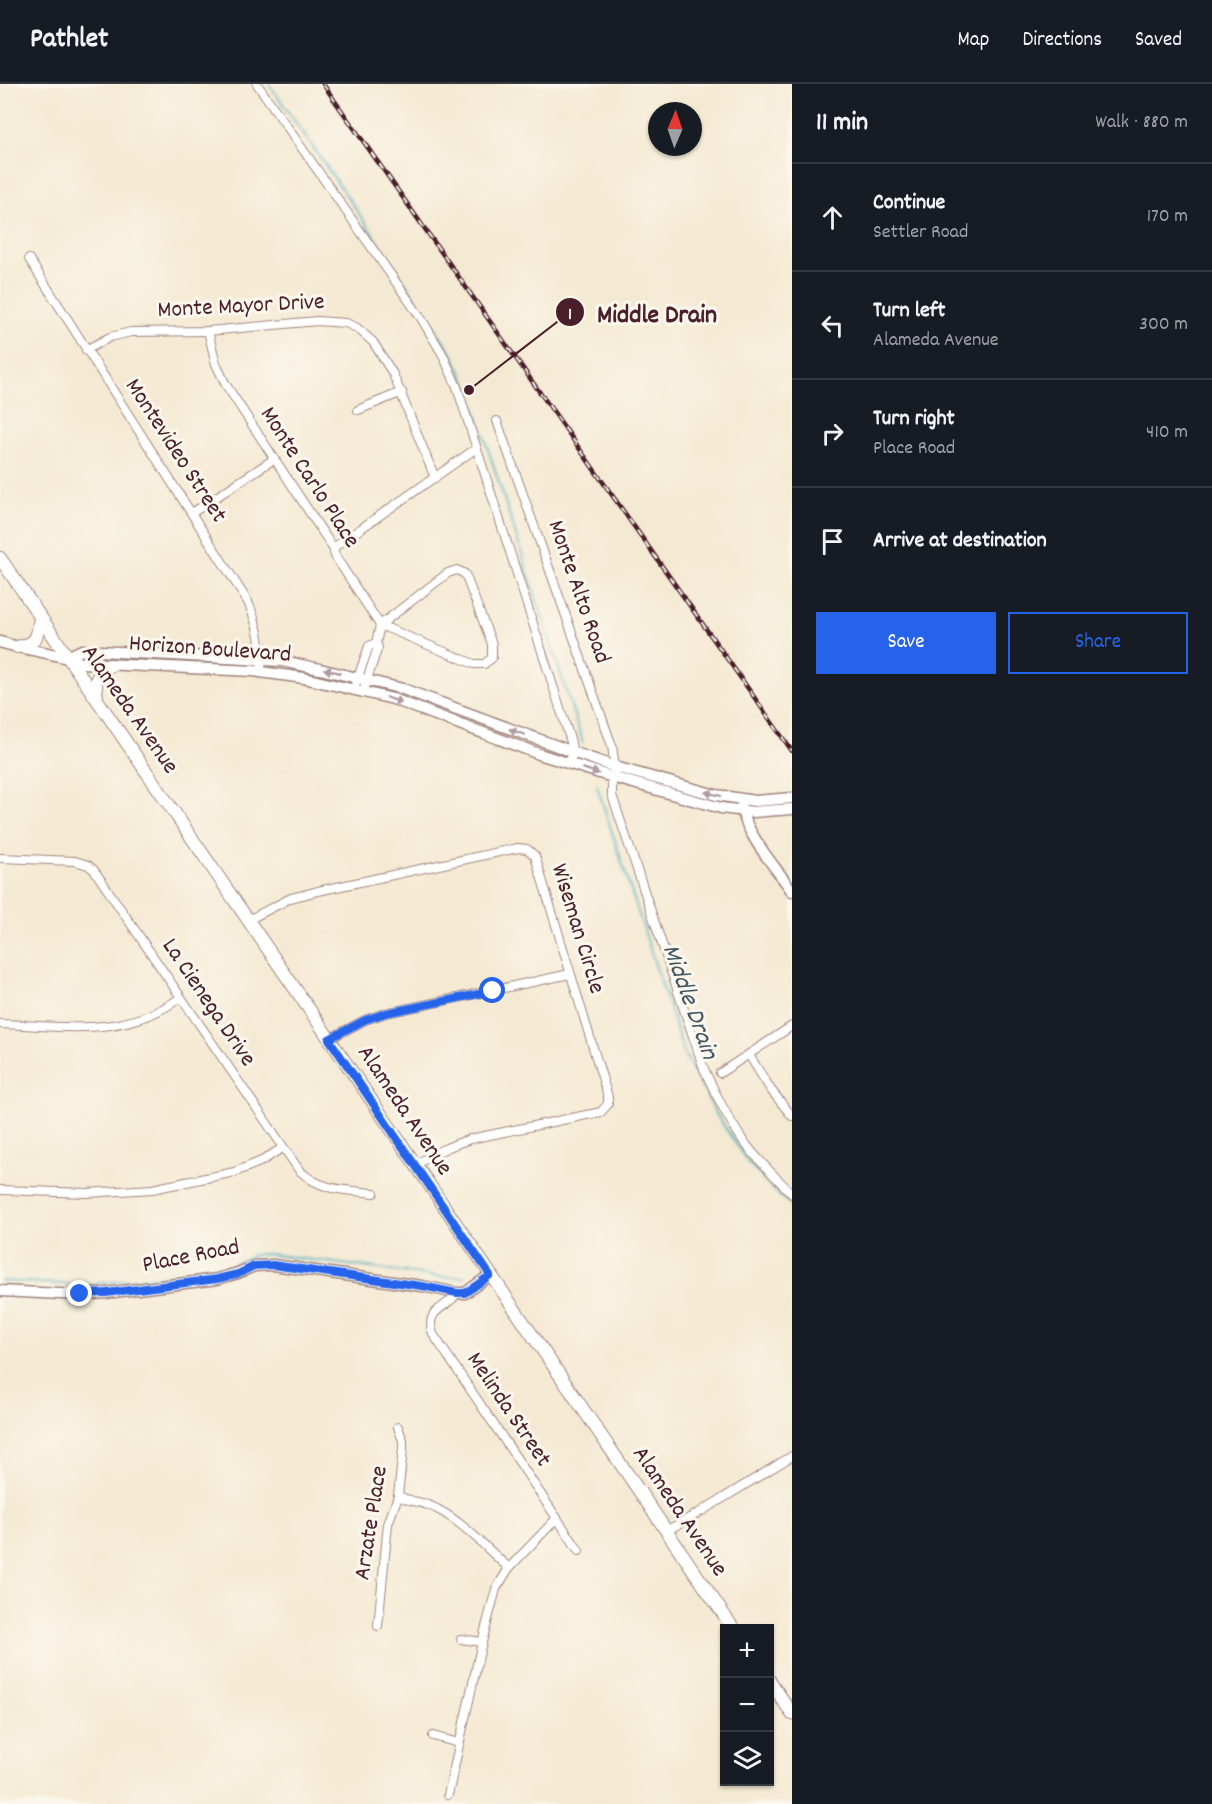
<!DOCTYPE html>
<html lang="en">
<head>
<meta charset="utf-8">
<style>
	body { margin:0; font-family:Dekko,sans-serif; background:#20242c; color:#f1f3f6 }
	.controls { position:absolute; right:18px; bottom:18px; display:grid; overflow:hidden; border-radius:0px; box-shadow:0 2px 4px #0004 }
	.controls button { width:54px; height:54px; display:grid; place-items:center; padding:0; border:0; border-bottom:2px solid #363941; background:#171b24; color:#f1f3f6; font:30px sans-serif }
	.compass { position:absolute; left:648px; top:18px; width:54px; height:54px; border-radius:50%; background:#171b24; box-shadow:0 2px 4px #0004; rotate:2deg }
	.stop { position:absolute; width:18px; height:18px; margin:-14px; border:4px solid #2563eb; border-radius:50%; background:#fff }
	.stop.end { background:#2563eb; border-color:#fff; box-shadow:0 2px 6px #0008 }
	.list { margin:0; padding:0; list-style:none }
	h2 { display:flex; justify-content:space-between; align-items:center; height:78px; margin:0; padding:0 24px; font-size:26px }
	h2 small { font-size:20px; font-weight:400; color:#9ea1a6 }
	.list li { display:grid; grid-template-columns:39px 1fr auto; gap:18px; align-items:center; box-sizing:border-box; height:108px; padding:0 24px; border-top:2px solid #363941 }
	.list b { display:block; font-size:22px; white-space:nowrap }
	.list p { margin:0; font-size:20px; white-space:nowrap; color:#9ea1a6 }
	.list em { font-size:20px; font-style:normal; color:#9ea1a6 }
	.actions { display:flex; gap:12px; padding:18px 24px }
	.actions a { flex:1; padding:14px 0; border:2px solid #2563eb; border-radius:0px; text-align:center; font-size:21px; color:#2563eb }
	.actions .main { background:#2563eb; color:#fff }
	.icon { flex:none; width:33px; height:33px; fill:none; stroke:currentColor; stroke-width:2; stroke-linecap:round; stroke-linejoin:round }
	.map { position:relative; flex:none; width:792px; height:1720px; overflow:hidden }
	header { display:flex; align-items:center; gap:36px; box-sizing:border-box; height:84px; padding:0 30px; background:#171b24; border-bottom:2px solid #363941 }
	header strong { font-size:28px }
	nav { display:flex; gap:33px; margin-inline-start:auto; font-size:21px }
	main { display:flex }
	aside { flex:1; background:#171b24 }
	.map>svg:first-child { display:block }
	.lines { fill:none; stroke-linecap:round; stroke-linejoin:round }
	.stream { stroke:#3caaba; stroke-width:2 }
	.street-casing { stroke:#9f847e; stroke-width:10 }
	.secondary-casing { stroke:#9f847e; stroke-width:13 }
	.primary-casing { stroke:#9f847e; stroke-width:14 }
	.street { stroke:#fff; stroke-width:8 }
	.secondary { stroke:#fff; stroke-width:10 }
	.primary { stroke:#fff; stroke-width:12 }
	.rail-casing { stroke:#4a1f2b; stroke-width:4.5 }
	.rail { stroke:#fbf7ec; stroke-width:2; stroke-dasharray:7; stroke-linecap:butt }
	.oneway { fill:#ae9aa0 }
	.route { stroke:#2563eb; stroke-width:8 }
	.labels { text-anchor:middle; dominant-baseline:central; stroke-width:6; stroke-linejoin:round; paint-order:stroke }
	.street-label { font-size:24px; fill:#4a1f2b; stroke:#fbf7ec }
	.water-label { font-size:26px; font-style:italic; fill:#445764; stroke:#fbf7ec }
	.leader { fill:none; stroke:#4a1f2b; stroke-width:2 }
	.callout-dot { fill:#4a1f2b; stroke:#fbf7ec; stroke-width:2 }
	.mark-label { font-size:18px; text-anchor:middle; font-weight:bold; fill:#fff }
	.callout-label { font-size:26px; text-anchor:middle; font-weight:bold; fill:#4a1f2b; stroke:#fbf7ec; stroke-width:6; stroke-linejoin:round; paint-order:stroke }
</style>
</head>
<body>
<header>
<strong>Pathlet</strong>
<nav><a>Map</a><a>Directions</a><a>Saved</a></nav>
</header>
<main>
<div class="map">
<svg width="792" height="1720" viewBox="0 0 792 1720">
	<rect width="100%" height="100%" fill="#fbf7ec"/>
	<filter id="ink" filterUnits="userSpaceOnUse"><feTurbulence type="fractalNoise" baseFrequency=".0167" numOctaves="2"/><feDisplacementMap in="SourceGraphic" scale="12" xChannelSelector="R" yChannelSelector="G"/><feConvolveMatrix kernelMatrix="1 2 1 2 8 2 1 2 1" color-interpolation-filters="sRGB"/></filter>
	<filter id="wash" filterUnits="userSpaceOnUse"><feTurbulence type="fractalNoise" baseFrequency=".008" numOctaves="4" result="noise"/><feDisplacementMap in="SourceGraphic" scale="24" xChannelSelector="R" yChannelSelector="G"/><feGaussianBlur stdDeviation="1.35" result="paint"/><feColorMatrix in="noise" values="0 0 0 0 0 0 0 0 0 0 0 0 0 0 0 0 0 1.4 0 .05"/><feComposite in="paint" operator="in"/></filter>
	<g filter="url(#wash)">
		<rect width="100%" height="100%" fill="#f4e9d2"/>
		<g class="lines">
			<!-- stream -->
			<g class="stream">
				<path d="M269,0L364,137L453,271L469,306L583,659"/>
				<path d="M597,702L684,969L717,1031L748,1078L782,1114L792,1121"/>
				<path d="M0,1197L83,1201L219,1186L254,1171L267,1170L441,1193H464"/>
			</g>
		</g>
	</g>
	<g filter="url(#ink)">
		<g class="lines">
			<defs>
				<g id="street">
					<path d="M257,0L421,234L443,271L457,303L571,658L572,668L570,680"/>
					<path d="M29,175L248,518C258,541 263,562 261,588"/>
					<path d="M208,247L216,280L226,301L333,464L335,472L380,541L376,559"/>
					<path d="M86,266L110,253L131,248L208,247L317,237L346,239L357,244L373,258L393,290L435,394"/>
					<path d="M358,326L402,308"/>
					<path d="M497,337L612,662L615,683L612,693V711L704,985C715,1009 727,1033 742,1055C756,1075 775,1092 792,1110"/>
					<path d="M192,429L274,375"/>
					<path d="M333,464L471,368"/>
					<path d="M457,486L465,490L492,560V574L484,580H474L380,541L448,489Z"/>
					<path d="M354,605L369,562L376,559L378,563L363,607"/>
					<path d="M0,774L75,777L88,781L94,786L299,1086C320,1107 346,1106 374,1109"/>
					<path d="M248,836L291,814L318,807L518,764L527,765L535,772L608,1013V1020L601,1028L470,1055C450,1062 432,1069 415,1082"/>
					<path d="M0,940C65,942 124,954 180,914"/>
					<path d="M329,955L365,936L386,929L570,890"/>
					<path d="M749,971L771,1006L792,1032"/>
					<path d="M720,989L792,942"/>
					<path d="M0,1106L87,1109L152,1105L235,1088L262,1077L282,1064"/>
					<path d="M457,1209C448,1225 424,1224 433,1250L579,1467"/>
					<path d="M398,1412C411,1418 425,1418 437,1425C463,1438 487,1465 509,1484"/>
					<path d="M666,1447L702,1427L792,1372"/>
					<path d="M378,1542L388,1440L398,1412L403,1365V1357L398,1343"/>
					<path d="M461,1555L482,1558"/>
					<path d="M433,1652L459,1659"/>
					<path d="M448,1711L482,1558L496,1505L509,1484L557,1434"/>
				</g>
				<g id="secondary">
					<path d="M0,558C27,567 56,568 82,579L253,587L304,594L393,615L539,670L612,693L721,724L753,728L792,725"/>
					<path d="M67,573L82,566L282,577L320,585L403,605L581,671L615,683L716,711L755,717L792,714"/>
					<path d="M741,723C749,755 774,781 792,807"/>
					<path d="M0,1207L80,1211L106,1209L217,1195L238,1189L254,1182L273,1181L422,1202L457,1209H465L490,1191"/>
				</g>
				<g id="primary">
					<path d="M0,474L733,1544"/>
					<path d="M17,563C38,559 37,554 40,533"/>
					<path d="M97,615C95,595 94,593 111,581"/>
					<path d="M770,1597L792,1630"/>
				</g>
			</defs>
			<!-- street casing -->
			<use href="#street" class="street-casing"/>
			<!-- secondary casing -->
			<use href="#secondary" class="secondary-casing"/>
			<!-- primary casing -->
			<use href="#primary" class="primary-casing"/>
			<!-- street -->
			<use href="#street" class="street"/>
			<!-- secondary -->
			<use href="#secondary" class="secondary"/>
			<!-- primary -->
			<use href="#primary" class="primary"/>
			<defs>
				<path id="rail" d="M323,0L792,667"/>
			</defs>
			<!-- rail casing -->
			<use href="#rail" class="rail-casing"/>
			<!-- rail -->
			<use href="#rail" class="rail"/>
		</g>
		<!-- one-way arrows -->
		<defs><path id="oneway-solid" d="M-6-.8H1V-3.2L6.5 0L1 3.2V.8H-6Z" transform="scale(1.5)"/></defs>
		<g class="oneway">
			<use href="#oneway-solid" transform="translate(332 587) rotate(-167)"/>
			<use href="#oneway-solid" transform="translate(394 616) rotate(18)"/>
			<use href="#oneway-solid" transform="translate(517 648) rotate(-159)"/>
			<use href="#oneway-solid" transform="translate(591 687) rotate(18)"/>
			<use href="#oneway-solid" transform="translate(713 710) rotate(-166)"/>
		</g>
	</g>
	<g class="lines" filter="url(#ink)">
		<!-- route -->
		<path class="route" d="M80,1210L106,1209L217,1195L238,1190L254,1182L273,1181L422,1202L457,1209H465L481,1198L490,1191L329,955L365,936L386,929L493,907"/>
	</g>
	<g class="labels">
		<!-- street labels -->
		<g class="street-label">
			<text transform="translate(241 223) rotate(-3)">Monte Mayor Drive</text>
			<text transform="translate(175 367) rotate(57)">Montevideo Street</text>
			<text transform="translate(309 394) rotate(57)">Monte Carlo Place</text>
			<text transform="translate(578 508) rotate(71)">Monte Alto Road</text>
			<text transform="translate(210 566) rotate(4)">Horizon Boulevard</text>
			<text transform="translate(129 626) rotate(55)">Alameda Avenue</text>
			<text transform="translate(577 845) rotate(73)">Wiseman Circle</text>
			<text transform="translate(208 919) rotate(56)">La Cienega Drive</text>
			<text transform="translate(404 1027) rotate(56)">Alameda Avenue</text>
			<text transform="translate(191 1173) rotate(-11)">Place Road</text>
			<text transform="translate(508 1326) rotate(56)">Melinda Street</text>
			<text transform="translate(679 1428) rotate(56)">Alameda Avenue</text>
			<text transform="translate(372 1439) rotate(-81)">Arzate Place</text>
		</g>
		<!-- water labels -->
		<g class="water-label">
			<text transform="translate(689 918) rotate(70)">Middle Drain</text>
		</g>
	</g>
	<!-- callouts -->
	<path class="leader" d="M469 306L570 228"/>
	<g class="callout-dot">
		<circle cx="469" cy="306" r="6"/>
		<circle cx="570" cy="228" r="15"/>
	</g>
	<g class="mark-label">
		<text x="570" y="235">1</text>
	</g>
	<g class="callout-label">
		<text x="657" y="238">Middle Drain</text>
	</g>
</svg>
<div class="controls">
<button>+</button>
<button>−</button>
<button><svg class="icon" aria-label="layers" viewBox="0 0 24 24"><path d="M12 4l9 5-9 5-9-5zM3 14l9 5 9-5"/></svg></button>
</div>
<svg class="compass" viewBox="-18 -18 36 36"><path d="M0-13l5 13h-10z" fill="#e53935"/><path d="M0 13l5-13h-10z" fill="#9ea1a6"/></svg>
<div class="stop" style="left:493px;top:907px"></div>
<div class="stop end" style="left:80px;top:1210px"></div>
</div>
<aside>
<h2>11 min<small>Walk · 880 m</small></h2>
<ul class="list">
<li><svg class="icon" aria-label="ahead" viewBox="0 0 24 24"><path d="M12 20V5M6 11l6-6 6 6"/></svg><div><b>Continue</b><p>Settler Road</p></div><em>170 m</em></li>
<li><svg class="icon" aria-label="left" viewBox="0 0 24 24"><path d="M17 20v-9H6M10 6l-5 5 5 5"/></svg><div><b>Turn left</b><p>Alameda Avenue</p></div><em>300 m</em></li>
<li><svg class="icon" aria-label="right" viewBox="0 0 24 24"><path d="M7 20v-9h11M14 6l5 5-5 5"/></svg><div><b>Turn right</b><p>Place Road</p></div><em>410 m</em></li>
<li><svg class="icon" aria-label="arrive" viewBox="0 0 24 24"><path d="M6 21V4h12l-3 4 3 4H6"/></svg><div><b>Arrive at destination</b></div></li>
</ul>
<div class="actions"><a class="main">Save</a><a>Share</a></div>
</aside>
</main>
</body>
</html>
